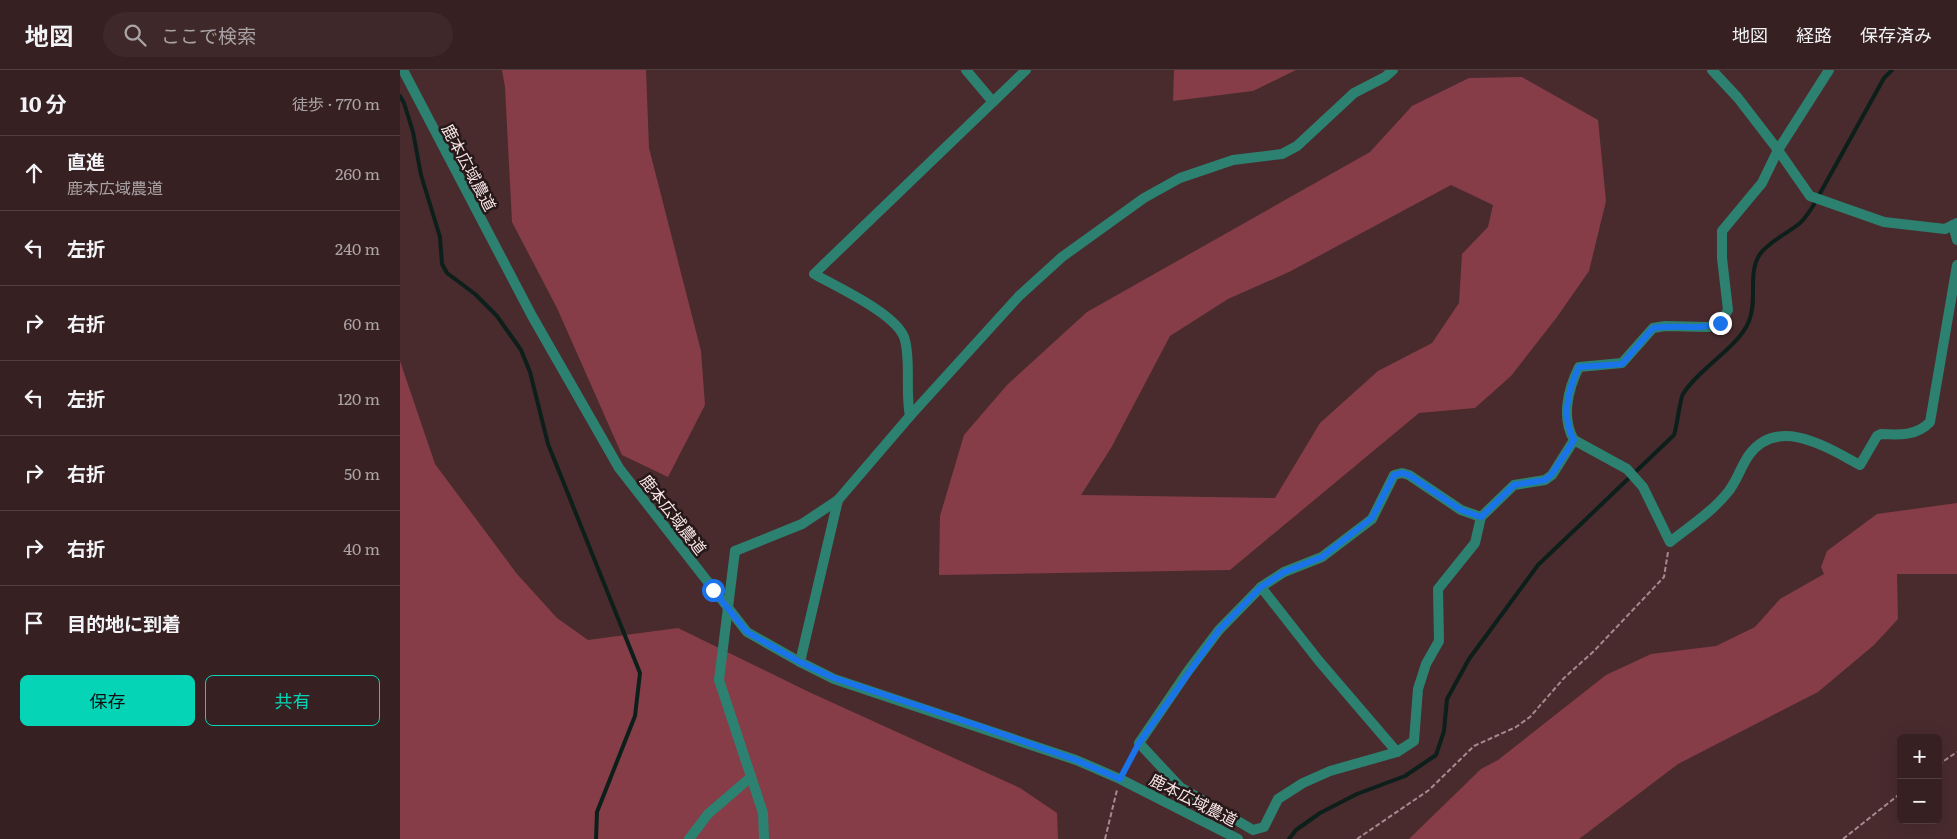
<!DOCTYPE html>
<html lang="ja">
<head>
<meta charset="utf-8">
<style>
	body { margin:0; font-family:Literata,"Noto Sans JP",serif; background:#3e282a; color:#f1f3f6 }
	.controls { position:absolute; right:15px; bottom:15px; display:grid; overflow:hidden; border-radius:8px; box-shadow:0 5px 20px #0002 }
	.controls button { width:45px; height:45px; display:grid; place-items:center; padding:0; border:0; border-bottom:1px solid #513e40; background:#372022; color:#f1f3f6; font:25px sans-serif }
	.stop { position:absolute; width:15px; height:15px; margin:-11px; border:4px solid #1a73e8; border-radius:50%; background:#fff }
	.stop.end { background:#1a73e8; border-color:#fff; box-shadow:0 1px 5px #0008 }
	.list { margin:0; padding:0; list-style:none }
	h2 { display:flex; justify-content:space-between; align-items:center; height:65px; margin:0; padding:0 20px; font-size:21px }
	h2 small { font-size:16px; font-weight:400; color:#aaa3a5 }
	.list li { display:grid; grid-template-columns:32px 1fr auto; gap:15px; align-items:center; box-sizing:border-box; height:75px; padding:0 20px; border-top:1px solid #513e40 }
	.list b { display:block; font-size:19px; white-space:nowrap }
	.list p { margin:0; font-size:16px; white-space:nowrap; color:#aaa3a5 }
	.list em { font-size:16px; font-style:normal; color:#aaa3a5 }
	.actions { display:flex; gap:10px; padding:15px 20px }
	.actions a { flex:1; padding:11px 0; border:1px solid #05d5b6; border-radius:8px; text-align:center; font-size:18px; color:#05d5b6 }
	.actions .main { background:#05d5b6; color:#111 }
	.icon { flex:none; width:28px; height:28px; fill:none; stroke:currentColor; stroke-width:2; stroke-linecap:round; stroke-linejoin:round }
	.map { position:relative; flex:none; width:1557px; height:769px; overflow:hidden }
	header { display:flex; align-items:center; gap:30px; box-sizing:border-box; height:70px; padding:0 25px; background:#372022; border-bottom:1px solid #513e40 }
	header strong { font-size:24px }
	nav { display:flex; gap:28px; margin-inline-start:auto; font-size:18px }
	.search { width:350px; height:45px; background:#3e282a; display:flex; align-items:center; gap:12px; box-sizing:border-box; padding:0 18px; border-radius:28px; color:#aaa3a5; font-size:19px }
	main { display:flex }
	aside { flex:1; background:#372022 }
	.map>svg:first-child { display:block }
	.green { fill:#863d48; fill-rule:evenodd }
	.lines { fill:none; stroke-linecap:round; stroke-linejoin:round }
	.stream { stroke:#0d1f1b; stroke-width:4 }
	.path { stroke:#a48b8d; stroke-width:2; stroke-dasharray:5 2.5; stroke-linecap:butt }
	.minor { stroke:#2d8170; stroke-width:10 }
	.tertiary { stroke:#2d8170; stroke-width:10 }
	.minor-bridge { stroke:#2d8170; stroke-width:10 }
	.route { stroke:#1a73e8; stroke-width:6 }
	.labels { text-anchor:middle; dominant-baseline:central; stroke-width:5; stroke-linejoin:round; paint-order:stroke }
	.street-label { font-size:16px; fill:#f7e3e4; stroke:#261819 }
</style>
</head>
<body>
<header>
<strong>地図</strong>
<div class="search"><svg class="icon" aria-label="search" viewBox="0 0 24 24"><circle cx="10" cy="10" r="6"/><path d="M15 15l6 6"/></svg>ここで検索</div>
<nav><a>地図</a><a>経路</a><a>保存済み</a></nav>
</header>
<main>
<aside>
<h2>10 分<small>徒歩 · 770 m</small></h2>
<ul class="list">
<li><svg class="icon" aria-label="ahead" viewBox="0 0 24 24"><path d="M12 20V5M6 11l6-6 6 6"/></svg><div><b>直進</b><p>鹿本広域農道</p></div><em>260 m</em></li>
<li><svg class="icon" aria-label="left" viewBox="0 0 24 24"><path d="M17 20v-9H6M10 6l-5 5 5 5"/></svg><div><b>左折</b></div><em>240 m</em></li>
<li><svg class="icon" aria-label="right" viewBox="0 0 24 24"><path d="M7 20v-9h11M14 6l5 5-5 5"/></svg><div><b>右折</b></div><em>60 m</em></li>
<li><svg class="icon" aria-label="left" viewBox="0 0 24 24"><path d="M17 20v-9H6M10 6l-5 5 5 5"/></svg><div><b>左折</b></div><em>120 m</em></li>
<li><svg class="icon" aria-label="right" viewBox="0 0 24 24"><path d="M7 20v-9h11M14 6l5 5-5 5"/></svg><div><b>右折</b></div><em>50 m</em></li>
<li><svg class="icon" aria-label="right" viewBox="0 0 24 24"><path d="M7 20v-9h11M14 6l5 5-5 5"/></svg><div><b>右折</b></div><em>40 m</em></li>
<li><svg class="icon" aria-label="arrive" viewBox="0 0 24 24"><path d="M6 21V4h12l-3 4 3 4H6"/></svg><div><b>目的地に到着</b></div></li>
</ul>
<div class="actions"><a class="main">保存</a><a>共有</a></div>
</aside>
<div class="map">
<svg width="1557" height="769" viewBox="0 0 1557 769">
	<rect width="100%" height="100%" fill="#492b2e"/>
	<!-- green -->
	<g class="green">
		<path d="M102,0H246L249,78L301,281L305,335L268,407L222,385L157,238L112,152L105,17Z"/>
		<path d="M774,0H896L853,21L773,31Z"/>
		<path d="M1122,7L1198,50L1206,131L1189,201L1157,247L1111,306L1075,338L1019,343L830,500L539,505L540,446L564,365L607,315L687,242L970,82L1012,36L1069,8ZM1051,115L1093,135L1088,157L1062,184L1059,233L1032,273L978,301L920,353L875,428L681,425L711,378L770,266L828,229L889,202Z"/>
		<path d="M0,291L35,394L117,504L157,548L188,570L278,558L409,622L620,718L657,743L658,769H0Z"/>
		<path d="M1557,433V504H1497L1498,549L1474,575L1418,622L1278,694L1179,769H1009L1081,699L1098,690L1206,605L1251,584L1316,576L1355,557L1380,529L1424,504L1421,497L1427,481L1477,444Z"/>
	</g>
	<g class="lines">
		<!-- stream -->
		<g class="stream">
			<path d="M0,26L4,33L13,62L21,105L40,167L42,194L47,203L75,224L97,246L121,280L130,302L148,374L240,603L235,646L197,742L196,769"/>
			<path d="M889,769L896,760L920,743L957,724L1005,706L1036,685L1044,661L1047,629L1069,589L1138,495L1274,365C1277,356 1280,329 1283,324C1299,298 1339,277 1349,251C1358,230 1347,203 1360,184C1370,171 1386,164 1399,154C1405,149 1409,142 1413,136L1484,8L1492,0"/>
		</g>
		<!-- path -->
		<g class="path">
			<path d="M1538,695L1557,682"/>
			<path d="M725,699L733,684"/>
			<path d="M705,769L717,720"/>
			<path d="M957,769L1029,720L1074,676L1116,657L1130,647L1164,608L1194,581L1264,507L1268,482"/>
			<path d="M1443,769L1501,723"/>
		</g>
		<!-- minor -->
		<g class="minor">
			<path d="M566,0L593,32"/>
			<path d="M1553,155L1557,170"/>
			<path d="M510,346C505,321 511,292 505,270C499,245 437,217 414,204L626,0"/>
			<path d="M1174,370C1161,348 1168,319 1179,297L1222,293L1253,258L1265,256L1308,257L1320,253L1328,240L1322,188V161L1362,113L1378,80L1410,126L1484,152L1545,159L1557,153"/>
			<path d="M1081,447L1061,440L1009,405L1002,403L994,405L972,449L922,487L884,502L861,517L819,560L788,601L739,673L780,717L853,760L864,757L878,729L903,713L930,701L997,682L1014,671L1018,619L1026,594L1039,571L1038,519L1075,473L1081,447L1114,415L1145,410L1152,405L1174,370L1227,399L1243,417L1270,472C1290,456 1312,442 1328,422C1337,411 1341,396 1349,385C1378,345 1428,378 1460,395L1477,366L1481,364C1499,365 1517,366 1530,352L1557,195"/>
			<path d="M335,481L402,454L438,430L510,346L619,226L662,187L744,128L780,108L833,90L882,84L897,76L954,23L985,7L993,0"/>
			<path d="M861,517L919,591L997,682"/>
			<path d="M319,610L363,743L364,769"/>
			<path d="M289,769L308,744L351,707"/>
		</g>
		<!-- tertiary -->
		<g class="tertiary">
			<path d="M3,0L132,246L219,398L347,562L400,592L434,609L676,690L720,709L838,769"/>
			<path d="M1312,0L1338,28L1378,80L1429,0"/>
			<path d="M400,592L438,430"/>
		</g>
		<!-- minor-bridge -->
		<path class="minor-bridge" d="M319,610L335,481"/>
	</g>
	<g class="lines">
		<!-- route -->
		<path class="route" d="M313,520L347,562L400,592L434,608L582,657L676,690L720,709L739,673L819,560L861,517L884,502L922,487L972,448L994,405L1002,403L1009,405L1061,440L1081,447L1114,415L1145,410L1152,404L1174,370C1161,348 1168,319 1179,297L1222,294L1253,258C1276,254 1298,261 1320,253"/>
	</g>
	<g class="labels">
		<!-- street labels -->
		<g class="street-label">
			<text transform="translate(70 97) rotate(62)">鹿本広域農道</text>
			<text transform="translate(274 444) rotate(52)">鹿本広域農道</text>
			<text transform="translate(794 729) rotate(27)">鹿本広域農道</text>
		</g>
	</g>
</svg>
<div class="controls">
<button>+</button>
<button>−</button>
</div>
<div class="stop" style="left:313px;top:520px"></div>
<div class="stop end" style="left:1320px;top:253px"></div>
</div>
</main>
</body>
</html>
